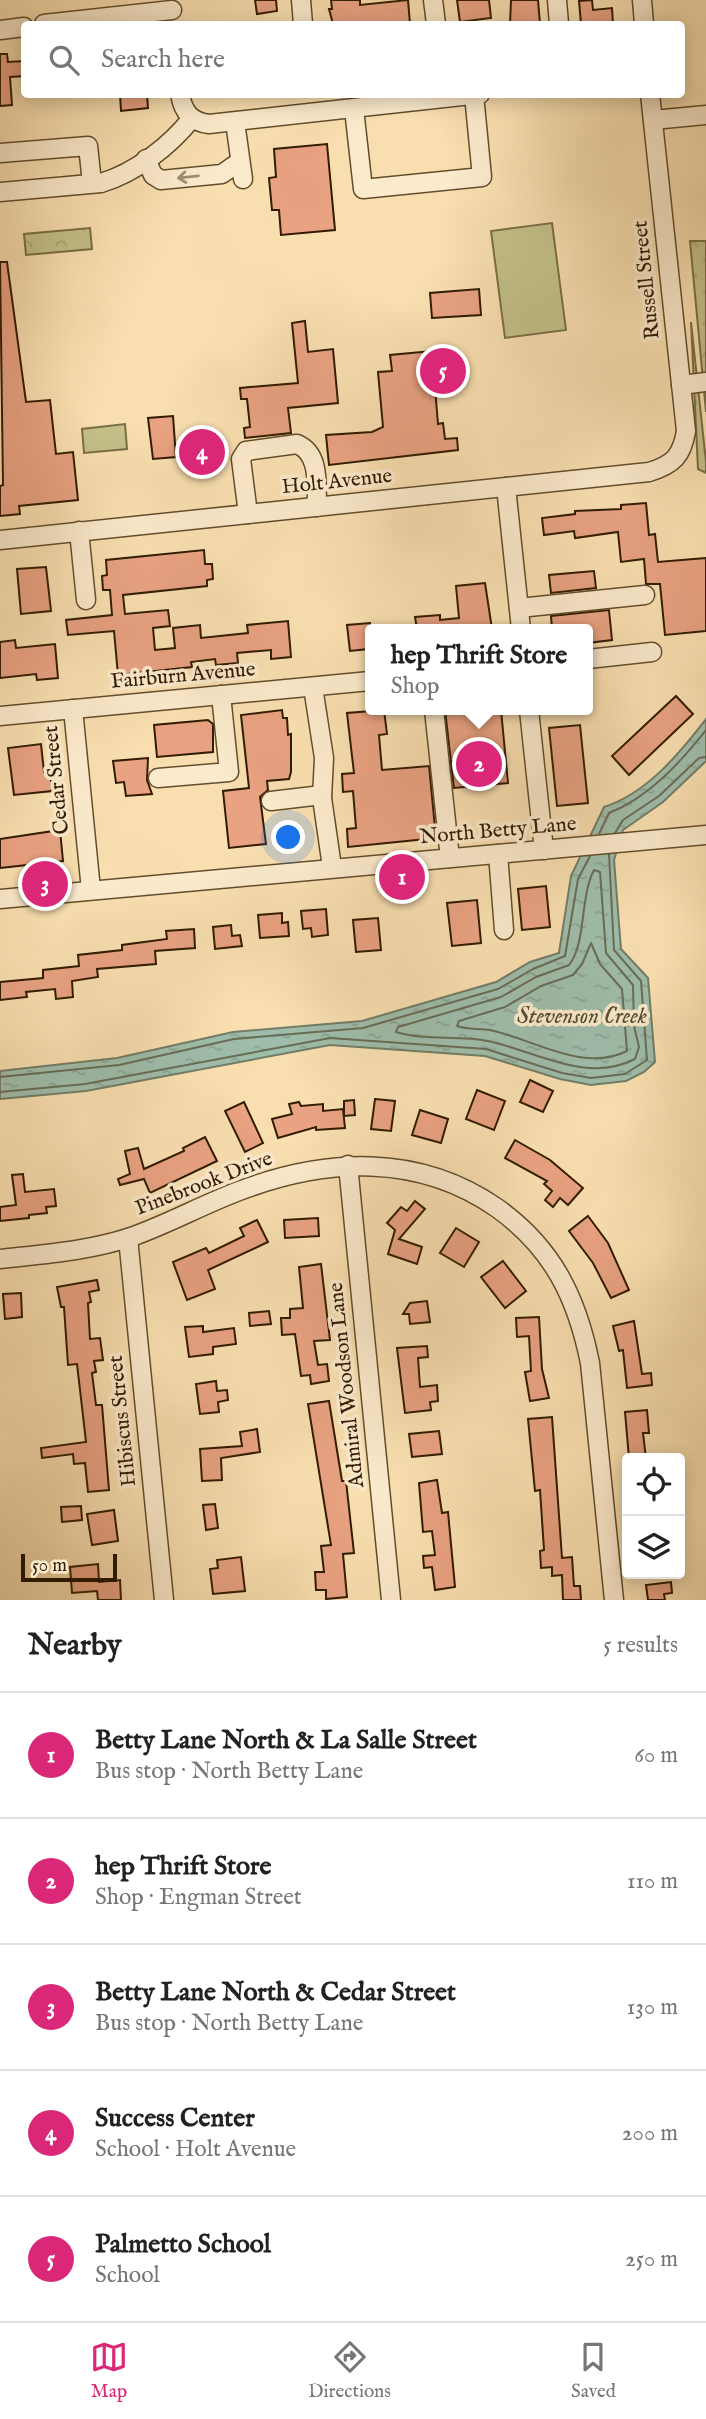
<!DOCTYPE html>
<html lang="en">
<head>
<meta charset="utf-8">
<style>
	body { margin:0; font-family:"IM FELL English",serif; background:#f2f2f2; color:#222 }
	.controls { position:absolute; right:21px; bottom:21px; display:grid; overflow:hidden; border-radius:7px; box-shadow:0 4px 18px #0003 }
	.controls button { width:63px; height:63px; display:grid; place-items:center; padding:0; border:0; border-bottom:2px solid #e0e0e0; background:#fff; color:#222; font:35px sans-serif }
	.scale { position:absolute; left:21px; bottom:18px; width:96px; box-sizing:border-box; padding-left:7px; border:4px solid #311c00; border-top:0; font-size:19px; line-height:24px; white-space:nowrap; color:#311c00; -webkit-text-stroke:5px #fbeacc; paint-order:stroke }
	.you { position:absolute; left:289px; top:838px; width:24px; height:24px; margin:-18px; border:5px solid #fff; border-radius:50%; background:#1a73e8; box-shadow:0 0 0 10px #1a73e833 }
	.badge { display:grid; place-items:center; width:46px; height:46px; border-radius:50%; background:#db2777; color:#fff; font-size:23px; font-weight:700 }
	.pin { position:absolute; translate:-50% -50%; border:4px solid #fff; box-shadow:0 2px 7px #0006 }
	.popup { position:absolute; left:365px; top:624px; width:228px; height:91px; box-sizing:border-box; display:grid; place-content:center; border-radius:7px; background:#fff; filter:drop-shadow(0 2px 5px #0005); font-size:23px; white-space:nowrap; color:#767676 }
	.popup b { font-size:26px; color:#222 }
	.popup::after { content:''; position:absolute; left:50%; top:100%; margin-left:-14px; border:14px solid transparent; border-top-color:#fff }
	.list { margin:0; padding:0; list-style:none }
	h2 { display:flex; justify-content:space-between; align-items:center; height:91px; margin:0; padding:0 28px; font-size:30px }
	h2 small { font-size:23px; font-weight:400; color:#767676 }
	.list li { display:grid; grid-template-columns:46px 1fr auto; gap:21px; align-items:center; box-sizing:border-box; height:126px; padding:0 28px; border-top:2px solid #e0e0e0 }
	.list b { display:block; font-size:26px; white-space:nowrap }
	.list p { margin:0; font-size:23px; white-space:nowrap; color:#767676 }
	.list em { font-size:23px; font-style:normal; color:#767676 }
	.icon { flex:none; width:38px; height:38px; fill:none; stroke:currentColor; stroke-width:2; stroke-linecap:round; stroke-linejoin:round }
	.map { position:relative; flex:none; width:706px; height:1600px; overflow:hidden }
	.search { position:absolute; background:#fff; box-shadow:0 4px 18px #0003; left:21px; right:21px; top:21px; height:77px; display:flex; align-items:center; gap:18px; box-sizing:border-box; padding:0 24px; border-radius:7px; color:#767676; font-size:26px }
	.sheet { height:721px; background:#fff }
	nav { display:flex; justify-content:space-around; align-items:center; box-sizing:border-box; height:98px; border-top:2px solid #e0e0e0; background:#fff; font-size:19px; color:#767676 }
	nav a { display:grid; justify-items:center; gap:4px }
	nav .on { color:#db2777 }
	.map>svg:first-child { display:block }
	.park { fill:url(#park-crowns); stroke:#7a6e44; stroke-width:2 }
	.pitch { fill:#c3c088; stroke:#7a6e44; stroke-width:2 }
	.water { fill:url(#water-ripples); stroke:#727d67; stroke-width:2 }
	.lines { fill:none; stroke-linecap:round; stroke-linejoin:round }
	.shore { stroke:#686c56; stroke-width:2 }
	.building { fill:#e9a282; stroke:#311c00; stroke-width:2 }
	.minor-casing { stroke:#634d2c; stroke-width:21 }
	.minor { stroke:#fbeacc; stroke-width:18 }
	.oneway { stroke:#a08d70 }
	.labels { text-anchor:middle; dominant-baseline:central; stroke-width:7; stroke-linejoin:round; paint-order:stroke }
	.street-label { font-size:21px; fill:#311c00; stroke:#fbeacc }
	.water-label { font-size:23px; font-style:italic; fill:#524c33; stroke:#fbeacc }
</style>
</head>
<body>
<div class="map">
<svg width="706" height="1600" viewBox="0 0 706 1600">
	<defs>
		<pattern id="park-crowns" width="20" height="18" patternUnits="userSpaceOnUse" patternTransform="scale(1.75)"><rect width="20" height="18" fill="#c3c088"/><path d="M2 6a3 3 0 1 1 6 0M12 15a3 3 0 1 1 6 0" fill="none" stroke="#a8a474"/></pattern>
		<pattern id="water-ripples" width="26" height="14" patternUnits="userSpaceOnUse" patternTransform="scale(1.75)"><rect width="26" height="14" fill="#9ebdab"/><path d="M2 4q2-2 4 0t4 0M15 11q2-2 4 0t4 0" fill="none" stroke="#89a291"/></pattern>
	</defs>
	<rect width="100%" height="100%" fill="#f9dfb0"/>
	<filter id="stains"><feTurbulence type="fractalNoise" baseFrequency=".00286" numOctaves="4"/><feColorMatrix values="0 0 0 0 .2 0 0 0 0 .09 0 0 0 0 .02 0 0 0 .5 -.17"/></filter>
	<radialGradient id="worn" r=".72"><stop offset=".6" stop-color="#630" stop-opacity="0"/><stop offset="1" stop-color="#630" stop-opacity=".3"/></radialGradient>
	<!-- park -->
	<g class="park">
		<path d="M90,228L92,249L26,255L24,234Z"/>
		<path d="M690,241H706V412Z"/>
		<path d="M691,322L706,462V473L698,469Z"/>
	</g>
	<!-- pitch -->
	<g class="pitch">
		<path d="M552,223L566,330L505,338L491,231Z"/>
		<path d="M125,424L127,449L84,453L82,429Z"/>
	</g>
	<!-- water -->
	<path class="water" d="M706,719V761L663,802L623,830L614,860L621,949L648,978L655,1062L644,1072L626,1081L591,1085L560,1079L485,1056L330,1045L86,1091L0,1099V1071L117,1058L233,1032L362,1021L496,982L530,962L559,953L571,876L604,807C647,793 679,754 706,719Z"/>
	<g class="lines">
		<!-- shore -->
		<g class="shore">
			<path d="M615,833L623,820L659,796L699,758L706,757"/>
			<path d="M599,834L609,813C648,798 680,763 706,730"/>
			<path d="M594,870L600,872L606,953L633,985L634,1026L639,1047L635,1059C586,1084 536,1051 488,1041C458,1035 425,1041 396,1032L398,1027L501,997L536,977L569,965C586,945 580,896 594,870Z"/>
			<path d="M591,943L600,964L622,989L627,1051C583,1073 533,1039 490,1030C479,1028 467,1030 457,1026L459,1021L505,1007L541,986L573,975L582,964Z"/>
			<path d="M0,1077L119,1065L234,1039L363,1028L498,989L533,969L565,956L578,879L590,856"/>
			<path d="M0,1092L85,1084L330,1038L486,1049L562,1073L591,1078L625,1074L647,1060L641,981L614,950L609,854"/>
		</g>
	</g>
	<!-- building -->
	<g class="building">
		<path d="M255,0H276L277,11L257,14Z"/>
		<path d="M331,0H360V5L408,0L410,24H333L329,9H332Z"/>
		<path d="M457,0H489L491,18L460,22Z"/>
		<path d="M511,0H538L540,24H510Z"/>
		<path d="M592,0L593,10L612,8L613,24H581L579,1Z"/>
		<path d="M0,54H7L8,62L24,61V76L10,77L12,105L0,106Z"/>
		<path d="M120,94H147L148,108L121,111Z"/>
		<path d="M327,144L335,230L281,235L279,210H272L269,178L276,177L274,149Z"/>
		<path d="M0,262H7L26,402L50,400L56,454L73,452L78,500L19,506L20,514L0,516V486L3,485Z"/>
		<path d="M479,289L481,315L432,318L430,293Z"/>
		<path d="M305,321L308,352L333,349L338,403L288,408L291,433L245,438L244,428L250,427L247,399H241L240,388L298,383L292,323Z"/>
		<path d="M432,351L438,424L443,423L445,439L457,438L458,450L329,465L326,435L372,432L383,427L378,372L392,371L390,355Z"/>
		<path d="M173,416L176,457L153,459L148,418Z"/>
		<path d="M646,503L649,535L655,534L658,562L706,558V631L665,635L660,584H646L644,559L621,562L618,532L575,538L574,531L544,535L542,518L575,514V511L621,509V505Z"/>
		<path d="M204,550L205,564H212L213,579L207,580V586L123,595L125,614L168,610L170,626L153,628L155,650L175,648L173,628L200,625L201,638L248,633L247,625L288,621L291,657L271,659V650L237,653L238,663L216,665L215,659L191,662L192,667L118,675L114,631L68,635L66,620L112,615L110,590H103L102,576L107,575L106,560Z"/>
		<path d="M46,567L51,611L21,614L17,569Z"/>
		<path d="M594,571L596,588L551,593L549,575Z"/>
		<path d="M485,583L492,629H417L415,617L440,615V620L459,618L456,586Z"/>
		<path d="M609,610L612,640L587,643V629H552L551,616Z"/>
		<path d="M370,623L368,649L350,651L347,625Z"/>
		<path d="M15,640L16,648L55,644L58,678L37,680L36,674L0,678V642Z"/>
		<path d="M676,696L693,714L629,775L612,756Z"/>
		<path d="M282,710L283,718H287L288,735L291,734V772L289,779L267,781L268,790L260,797L266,844L229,848L223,791L249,788L241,715Z"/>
		<path d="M384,710L387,734L379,735L382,770L429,766L436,838L348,847L347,829L356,828L353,791L343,792L342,774L354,773L347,713Z"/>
		<path d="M445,710H501L508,783L454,788Z"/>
		<path d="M208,720L213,724V752L157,757L154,725Z"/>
		<path d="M580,725L588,803L557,806L549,728Z"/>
		<path d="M41,744L44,772L50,771L52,791L14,795L8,748Z"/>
		<path d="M148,758L147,780L152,794L126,796L124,782L116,783L113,761Z"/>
		<path d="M60,830L63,861L0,868V839Z"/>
		<path d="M546,886L550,927L522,930L518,889Z"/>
		<path d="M477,900L481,943L452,946L447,903Z"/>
		<path d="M326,909L328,935L312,937L311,928L303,929L301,911Z"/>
		<path d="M282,913V923L288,922L289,936L260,938L258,915Z"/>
		<path d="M378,918L381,950L356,952L353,920Z"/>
		<path d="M231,925L232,936L240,935L242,946L215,949L213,927Z"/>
		<path d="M194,929L195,948L155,951L156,964L97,969L98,977L72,981L73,997L56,999L55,989L26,992L27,997L0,1000V982L43,978V970L79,966L78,955L122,950V945L167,939L166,931Z"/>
		<path d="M530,1080L553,1091L543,1112L520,1102Z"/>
		<path d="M477,1090L505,1101L494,1130L466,1119Z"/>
		<path d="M375,1099L395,1101L391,1131L371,1129Z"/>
		<path d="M354,1100L355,1115L344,1116V1101Z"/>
		<path d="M244,1102L263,1143L245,1152L225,1111Z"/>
		<path d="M299,1102L301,1106L323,1104V1111L343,1109L345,1128L316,1130V1127L278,1138L272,1119L292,1114L289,1104Z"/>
		<path d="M420,1110L448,1119L441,1143L412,1135Z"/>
		<path d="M205,1137L217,1161L150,1193L144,1179L120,1185L118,1179L130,1174L125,1151L138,1148L144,1169L184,1151L183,1148Z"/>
		<path d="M515,1140L550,1160L583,1188L568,1205L560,1198L553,1207L545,1200L552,1191L544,1184L547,1181L505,1158Z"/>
		<path d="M23,1174L25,1192L54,1189L56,1206L46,1207L47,1213L29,1215V1218L0,1221V1207L16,1205L12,1175Z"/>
		<path d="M415,1201L425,1209L399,1239L422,1247L417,1264L388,1254L395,1230L387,1223L401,1207L407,1211Z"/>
		<path d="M588,1216L608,1243L629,1290L611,1298L593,1263L569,1231Z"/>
		<path d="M318,1218L319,1236L285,1238L284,1220Z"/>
		<path d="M257,1220L268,1242L208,1270L215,1289L187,1300L173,1262L206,1248L209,1253L244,1236L240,1228Z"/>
		<path d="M456,1228L479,1242L464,1267L440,1253Z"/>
		<path d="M503,1261L526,1291L505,1308L481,1277Z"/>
		<path d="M321,1264L330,1340L314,1341L318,1365L327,1364L329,1381L311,1384L310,1375L301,1376L295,1334L282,1335L281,1318H290V1309L303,1308L299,1267Z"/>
		<path d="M97,1280L99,1290L89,1292L91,1302L88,1303L90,1339L100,1338L103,1360L94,1361L96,1372L92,1373L96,1405H102L109,1490L88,1492L85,1463L74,1464L73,1454L42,1458L41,1448L86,1442L77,1364L68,1365L64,1307H61L57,1287Z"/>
		<path d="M21,1293L22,1317L5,1319L3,1294Z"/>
		<path d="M427,1301L430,1322L410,1324L409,1314H403L410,1303Z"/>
		<path d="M269,1311L271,1324L250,1326L249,1313Z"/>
		<path d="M539,1317L542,1369L549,1398L530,1401L525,1372L531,1371L529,1336L517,1337L516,1318Z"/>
		<path d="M634,1321L642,1374L651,1373L652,1385L627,1388L623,1350L619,1351L613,1326Z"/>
		<path d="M203,1326V1332L234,1328L236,1344L213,1347V1354L189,1357L185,1327Z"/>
		<path d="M427,1346L428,1357L418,1358L420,1387L437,1385L438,1401L430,1402L431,1410L405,1413L397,1348Z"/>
		<path d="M216,1381L217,1391L227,1390L228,1400L218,1402L219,1412L200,1414L196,1384Z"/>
		<path d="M329,1401L342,1481H346L354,1553L343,1554L347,1597L326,1599V1590H316L315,1572H324L321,1546L331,1545L308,1404Z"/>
		<path d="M647,1410L649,1433H643L646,1458H629L625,1412Z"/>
		<path d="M552,1417L562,1558L572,1557L574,1586H580L581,1600H563L562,1575L552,1576V1567L541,1568L540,1551L544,1550L540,1490L535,1491L528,1419Z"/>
		<path d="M257,1429L260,1452L221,1458L222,1480L202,1481L200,1449L242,1446L240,1432Z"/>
		<path d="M439,1431L442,1454L412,1457L409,1434Z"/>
		<path d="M437,1480L442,1513L448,1512L455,1587L435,1590L432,1567L424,1568L423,1556L435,1555L432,1531L423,1532L419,1483Z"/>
		<path d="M215,1504L218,1528L206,1530L203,1505Z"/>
		<path d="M81,1506L82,1520L62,1522L61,1507Z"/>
		<path d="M114,1510L118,1541L92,1545L87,1514Z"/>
		<path d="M241,1557L245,1591L213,1594L210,1569L218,1568L217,1560Z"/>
		<path d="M98,1564L99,1582L120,1580L121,1600H98L97,1591L72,1593L70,1567Z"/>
		<path d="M671,1582L672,1593L664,1594L665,1600H648L646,1585Z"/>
	</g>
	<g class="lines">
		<defs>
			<g id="minor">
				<path d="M301,0L303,24"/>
				<path d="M433,0L436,24"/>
				<path d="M557,0L559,24"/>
				<path d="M642,0L644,24"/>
				<path d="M44,24L172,10"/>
				<path d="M0,30L24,27"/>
				<path d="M180,94C183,112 191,122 209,124L480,94"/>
				<path d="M354,109L363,189L482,177L474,95"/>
				<path d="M653,120L706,115"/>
				<path d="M235,122L243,179"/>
				<path d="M0,153L88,146L92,183"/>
				<path d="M146,159L153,175L161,180L222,174L239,162"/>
				<path d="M0,192L101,183C135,173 170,146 192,118"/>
				<path d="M681,385L706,382"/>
				<path d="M506,487L521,629"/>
				<path d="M248,514L241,459L246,451L297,444C321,454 316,486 317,507"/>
				<path d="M79,531L86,600"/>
				<path d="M0,540L649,472C673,465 682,456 686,431L650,94"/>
				<path d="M519,608L645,595"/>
				<path d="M588,659L652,652"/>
				<path d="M313,687L324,758L322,798L332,867"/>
				<path d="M73,709L91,890"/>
				<path d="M434,710L450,858"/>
				<path d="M529,710L544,850"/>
				<path d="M0,716L370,681"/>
				<path d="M158,778L229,772L221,695"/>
				<path d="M271,801L322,795"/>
				<path d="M498,854L504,930"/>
				<path d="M0,899L706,835"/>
				<path d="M348,1165L391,1600"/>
				<path d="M128,1238L164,1600"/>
				<path d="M0,1259C44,1254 89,1251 131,1237C168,1224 202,1205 239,1191C326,1158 418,1153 497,1208C553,1248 577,1298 590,1363L614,1600"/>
			</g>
		</defs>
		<!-- minor casing -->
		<use href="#minor" class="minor-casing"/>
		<!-- minor -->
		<use href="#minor" class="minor"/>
	</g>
	<!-- one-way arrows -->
	<defs><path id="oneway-shaft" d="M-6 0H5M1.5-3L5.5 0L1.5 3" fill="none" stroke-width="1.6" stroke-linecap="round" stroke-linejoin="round" transform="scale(1.75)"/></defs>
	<use class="oneway" href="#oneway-shaft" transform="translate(188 177) rotate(174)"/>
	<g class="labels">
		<!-- street labels -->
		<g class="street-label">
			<text transform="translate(647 280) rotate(-96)">Russell Street</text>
			<text transform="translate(337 482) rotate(-6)">Holt Avenue</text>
			<text transform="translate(183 676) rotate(-5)">Fairburn Avenue</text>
			<text transform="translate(57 780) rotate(-96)">Cedar Street</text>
			<text transform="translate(498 831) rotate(-5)">North Betty Lane</text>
			<text transform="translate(204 1184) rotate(-21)">Pinebrook Drive</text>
			<text transform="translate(347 1385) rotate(-96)">Admiral Woodson Lane</text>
			<text transform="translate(123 1421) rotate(-96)">Hibiscus Street</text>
		</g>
		<!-- water labels -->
		<g class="water-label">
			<text x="582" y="1016">Stevenson Creek</text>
		</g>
	</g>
	<rect width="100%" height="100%" filter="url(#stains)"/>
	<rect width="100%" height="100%" fill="url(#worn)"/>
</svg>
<div class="controls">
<button><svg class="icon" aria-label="locate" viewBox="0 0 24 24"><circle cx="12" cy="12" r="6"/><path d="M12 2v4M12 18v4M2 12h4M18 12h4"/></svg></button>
<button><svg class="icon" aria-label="layers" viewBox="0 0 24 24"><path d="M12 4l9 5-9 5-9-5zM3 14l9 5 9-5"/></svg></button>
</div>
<div class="scale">50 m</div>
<div class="you"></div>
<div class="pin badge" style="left:402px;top:877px">1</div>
<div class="pin badge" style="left:479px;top:764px">2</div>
<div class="popup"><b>hep Thrift Store</b>Shop</div>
<div class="pin badge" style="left:45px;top:884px">3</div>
<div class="pin badge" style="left:202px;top:452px">4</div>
<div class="pin badge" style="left:443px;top:371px">5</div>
<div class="search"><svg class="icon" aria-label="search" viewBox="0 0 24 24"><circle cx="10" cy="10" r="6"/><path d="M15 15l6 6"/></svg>Search here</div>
</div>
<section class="sheet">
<h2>Nearby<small>5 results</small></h2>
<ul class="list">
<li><span class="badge">1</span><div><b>Betty Lane North &amp; La Salle Street</b><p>Bus stop · North Betty Lane</p></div><em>60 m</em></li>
<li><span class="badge">2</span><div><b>hep Thrift Store</b><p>Shop · Engman Street</p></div><em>110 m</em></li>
<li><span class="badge">3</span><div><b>Betty Lane North &amp; Cedar Street</b><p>Bus stop · North Betty Lane</p></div><em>130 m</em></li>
<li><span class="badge">4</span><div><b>Success Center</b><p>School · Holt Avenue</p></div><em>200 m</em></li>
<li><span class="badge">5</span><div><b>Palmetto School</b><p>School</p></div><em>250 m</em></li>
</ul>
</section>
<nav>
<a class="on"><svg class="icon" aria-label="map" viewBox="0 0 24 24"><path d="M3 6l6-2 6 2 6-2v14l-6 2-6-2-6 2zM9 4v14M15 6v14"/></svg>Map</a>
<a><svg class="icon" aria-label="directions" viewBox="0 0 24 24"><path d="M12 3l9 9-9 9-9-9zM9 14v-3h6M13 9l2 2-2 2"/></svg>Directions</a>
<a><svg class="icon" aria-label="saved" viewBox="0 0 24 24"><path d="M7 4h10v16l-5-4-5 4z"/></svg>Saved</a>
</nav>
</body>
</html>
